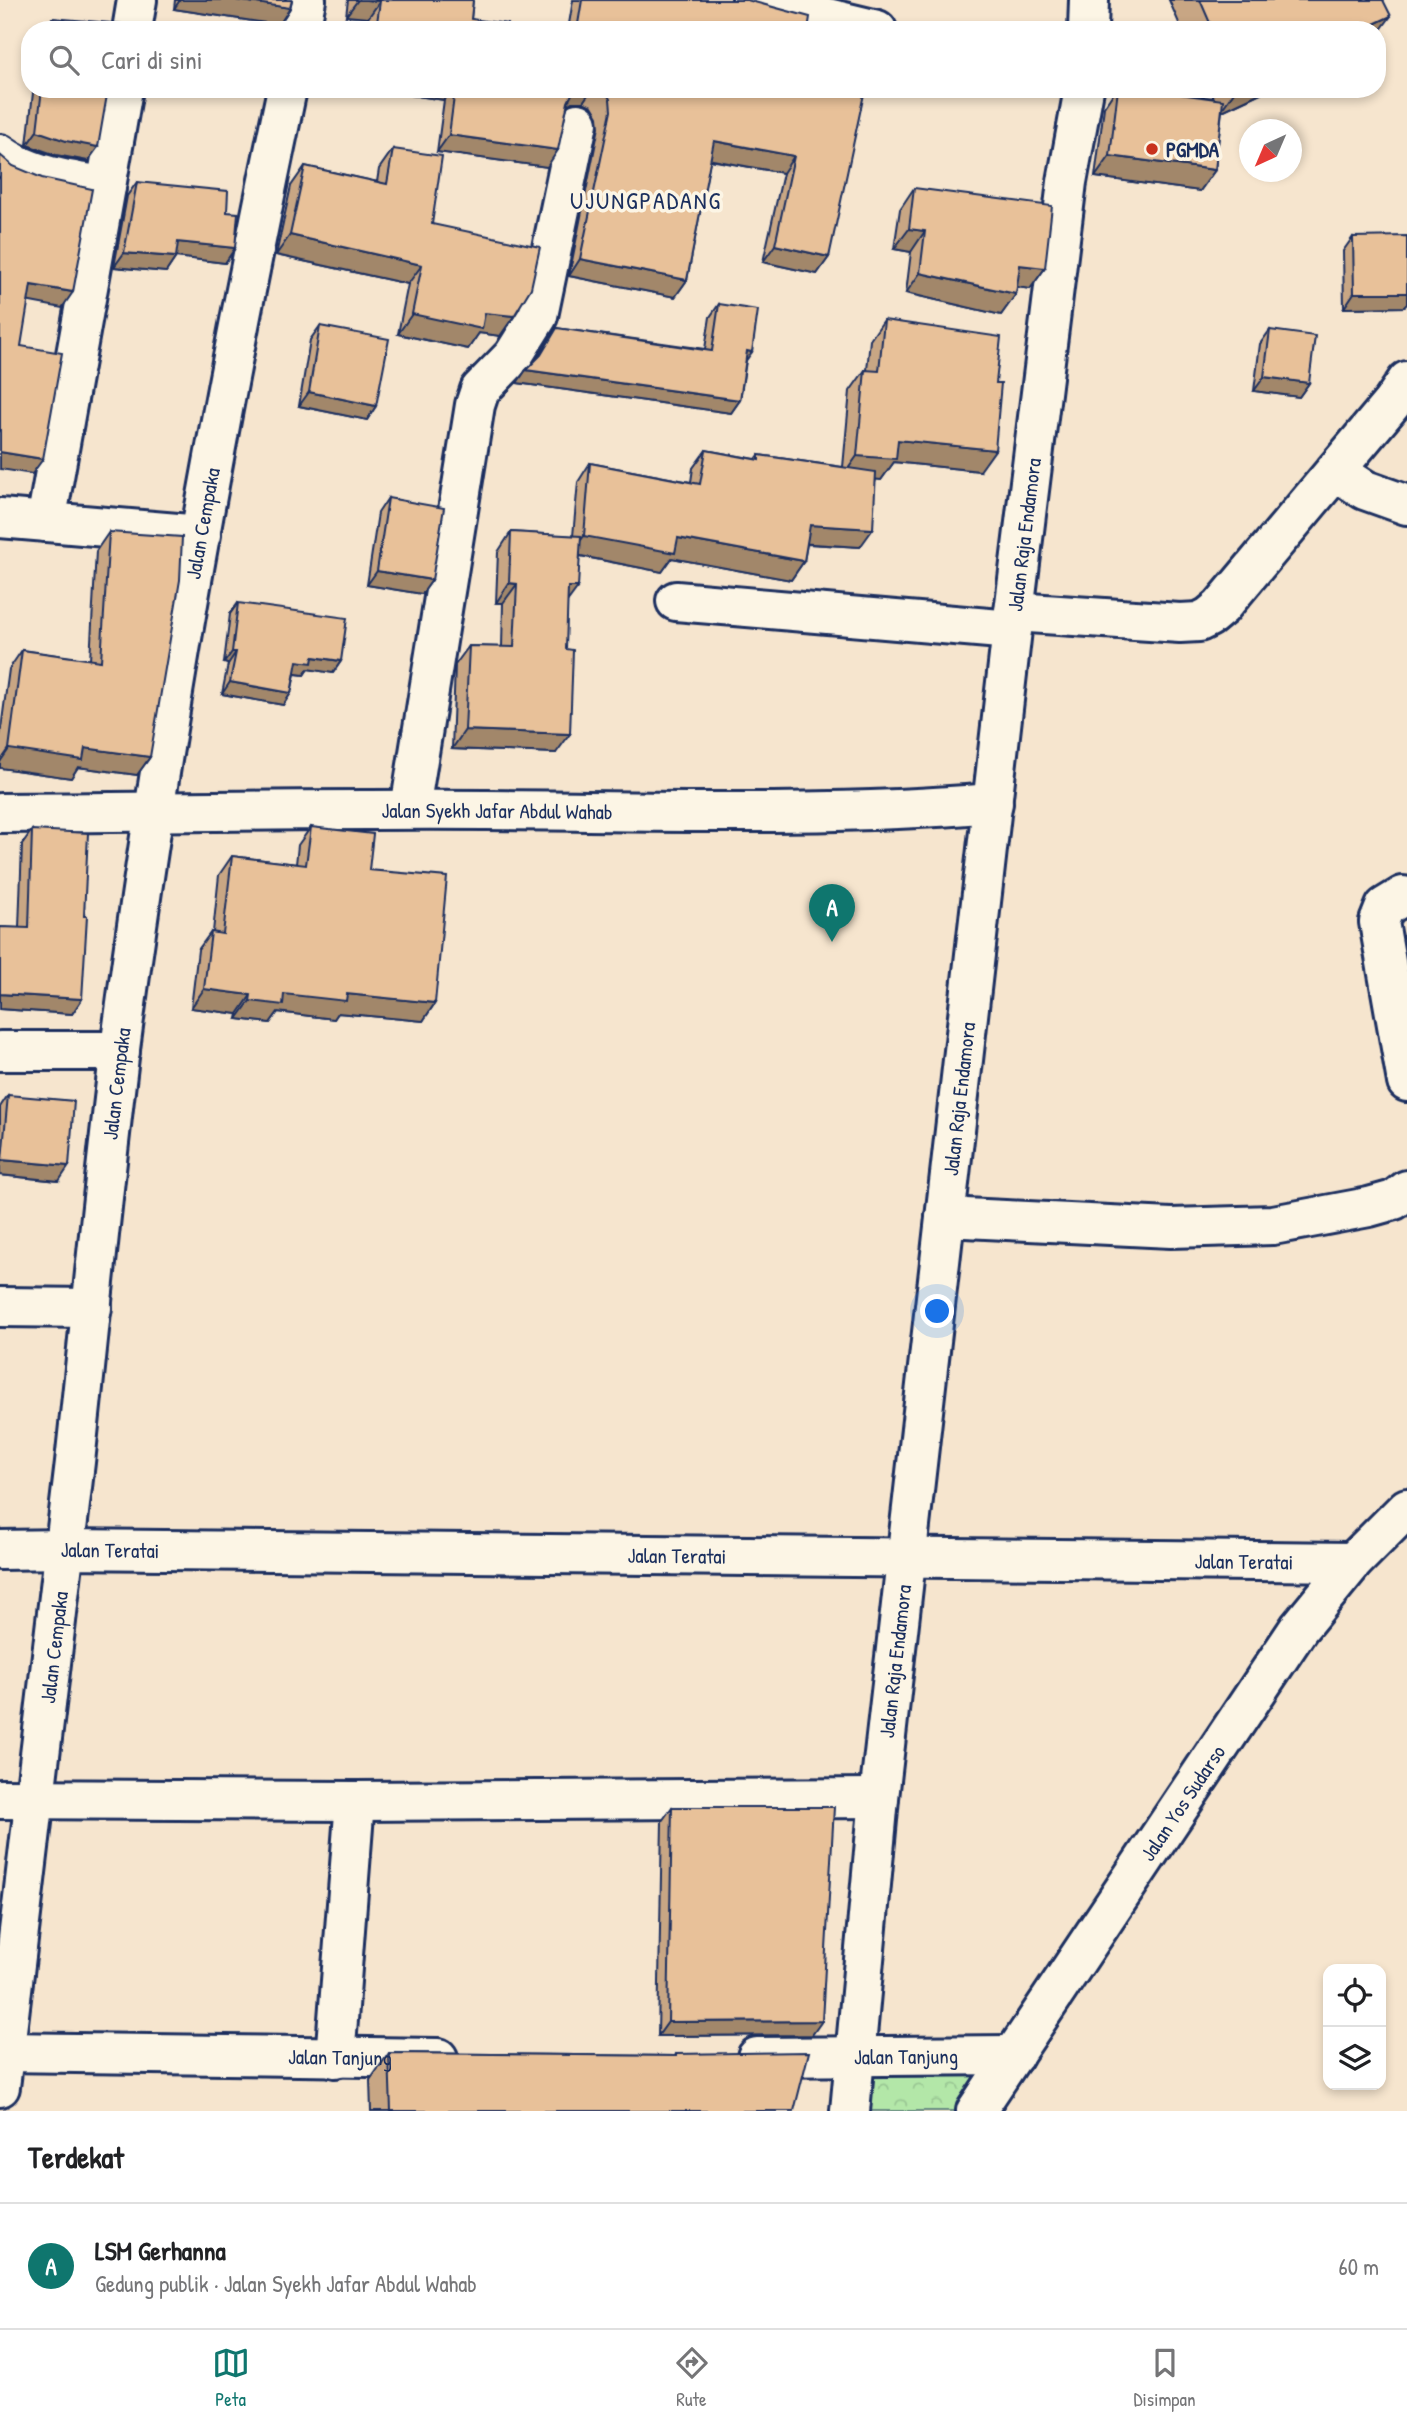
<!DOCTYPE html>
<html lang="id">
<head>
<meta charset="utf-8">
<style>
	body { margin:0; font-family:"Patrick Hand",sans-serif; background:#f2f2f2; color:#202124 }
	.controls { position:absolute; right:21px; bottom:21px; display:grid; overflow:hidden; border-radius:14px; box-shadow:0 4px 10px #0003 }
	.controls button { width:63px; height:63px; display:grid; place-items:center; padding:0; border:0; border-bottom:2px solid #e0e0e0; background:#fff; color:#202124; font:35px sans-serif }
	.compass { position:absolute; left:1239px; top:119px; width:63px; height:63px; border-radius:50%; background:#fff; box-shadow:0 4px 10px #0003; rotate:224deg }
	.you { position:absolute; left:938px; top:1312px; width:24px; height:24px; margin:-18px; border:5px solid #fff; border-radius:50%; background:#1a73e8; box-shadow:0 0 0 10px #1a73e833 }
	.badge { display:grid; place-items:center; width:46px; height:46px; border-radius:50%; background:#0f766e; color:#fff; font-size:23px; font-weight:700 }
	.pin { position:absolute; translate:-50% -58px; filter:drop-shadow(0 2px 4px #0008) }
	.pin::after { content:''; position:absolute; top:37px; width:24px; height:21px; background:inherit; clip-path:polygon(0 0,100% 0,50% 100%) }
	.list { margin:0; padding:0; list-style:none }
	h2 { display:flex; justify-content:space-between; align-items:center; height:91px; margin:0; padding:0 28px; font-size:30px }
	h2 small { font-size:23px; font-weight:400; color:#757577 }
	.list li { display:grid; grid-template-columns:46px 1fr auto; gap:21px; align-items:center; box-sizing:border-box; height:126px; padding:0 28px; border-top:2px solid #e0e0e0 }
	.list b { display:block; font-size:26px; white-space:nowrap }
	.list p { margin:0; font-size:23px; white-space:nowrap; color:#757577 }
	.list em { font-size:23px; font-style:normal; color:#757577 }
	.icon { flex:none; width:38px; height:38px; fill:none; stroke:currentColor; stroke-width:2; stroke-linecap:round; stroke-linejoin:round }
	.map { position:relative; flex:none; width:1407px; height:2111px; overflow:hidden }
	.search { position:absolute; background:#fff; box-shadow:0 4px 10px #0003; left:21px; right:21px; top:21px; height:77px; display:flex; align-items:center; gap:18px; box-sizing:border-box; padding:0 24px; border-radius:28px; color:#757577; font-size:26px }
	.sheet { height:217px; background:#fff }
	nav { display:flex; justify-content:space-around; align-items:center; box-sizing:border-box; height:98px; border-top:2px solid #e0e0e0; background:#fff; font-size:19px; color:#757577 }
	nav a { display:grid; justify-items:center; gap:4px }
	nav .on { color:#0f766e }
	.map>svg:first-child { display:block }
	.park { fill:url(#park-crowns); stroke:#678b83; stroke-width:2 }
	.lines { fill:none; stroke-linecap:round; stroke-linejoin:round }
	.minor-casing { stroke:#1b2f5e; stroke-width:44 }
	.minor { stroke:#fcf5e5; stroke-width:38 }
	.wall { fill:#c8a684; stroke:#1b2f5e; stroke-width:2 }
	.shaded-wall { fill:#a2876b; stroke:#1b2f5e; stroke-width:2 }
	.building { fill:#e8c199; stroke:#1b2f5e; stroke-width:2 }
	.poi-dot { fill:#c8321e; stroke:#fcf5e5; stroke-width:2.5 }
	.labels { text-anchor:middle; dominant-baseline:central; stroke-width:7; stroke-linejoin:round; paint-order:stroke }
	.poi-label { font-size:21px; font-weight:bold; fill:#1b2f5e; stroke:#fcf5e5; text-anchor:start }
	.street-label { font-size:21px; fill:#1b2f5e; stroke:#fcf5e5 }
	.quarter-label { font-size:24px; letter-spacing:2px; fill:#1b2f5e; stroke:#fcf5e5 }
</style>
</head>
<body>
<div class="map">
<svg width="1407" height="2111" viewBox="0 0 1407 2111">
	<defs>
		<pattern id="park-crowns" width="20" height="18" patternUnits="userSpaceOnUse" patternTransform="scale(1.75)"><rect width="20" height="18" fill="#b3e7a8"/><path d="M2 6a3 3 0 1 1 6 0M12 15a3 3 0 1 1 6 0" fill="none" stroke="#99c693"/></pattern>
	</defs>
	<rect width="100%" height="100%" fill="#f6e5ce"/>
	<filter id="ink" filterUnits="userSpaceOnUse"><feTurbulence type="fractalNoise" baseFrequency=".0143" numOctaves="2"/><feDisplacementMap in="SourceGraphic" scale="14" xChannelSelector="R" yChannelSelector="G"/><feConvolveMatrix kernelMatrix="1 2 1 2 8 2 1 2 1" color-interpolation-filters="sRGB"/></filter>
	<g filter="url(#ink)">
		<!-- park -->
		<path class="park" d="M1000,2063L968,2111H857L861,2064Z"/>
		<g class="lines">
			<defs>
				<g id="minor">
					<path d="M752,0L877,30"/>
					<path d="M132,30L137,0"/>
					<path d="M300,30L306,0"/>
					<path d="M1088,30L1089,0"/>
					<path d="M0,154C29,176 72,180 106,187L46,522"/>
					<path d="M106,187L123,89"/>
					<path d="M1336,471L1365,490L1407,505"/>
					<path d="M0,518L201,535"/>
					<path d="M676,601L1012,630"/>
					<path d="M1014,612L1180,623L1199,622L1209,617L1221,607L1392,403L1407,381"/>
					<path d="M410,809L475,405L480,390L513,356L538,316L578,123"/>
					<path id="s1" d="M0,813C162,812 324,809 486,810C655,811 824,817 993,803"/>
					<path d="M1403,896L1385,907L1379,922L1407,1082"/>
					<path d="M0,1051H120"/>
					<path d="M945,1217L1171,1228L1273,1225L1369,1207L1394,1200L1407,1190"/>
					<path d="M0,1307L92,1308"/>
					<path id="s2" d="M0,1550L65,1549L1353,1562"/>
					<path d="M0,1799L355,1801L879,1798"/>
					<path id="s3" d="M0,2052L438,2058"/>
					<path id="s4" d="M757,2057L1014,2055"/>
					<path d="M335,2058L355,1801"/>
					<path id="s5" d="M0,2087C26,1879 51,1671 75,1462C90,1325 103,1186 120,1049C162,727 220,407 287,89"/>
					<path id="s6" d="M850,2111L879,1798L1014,612L1067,182L1084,89"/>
					<path id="s7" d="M976,2111L1299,1628L1353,1562L1407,1508"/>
				</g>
			</defs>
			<!-- minor casing -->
			<use href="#minor" class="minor-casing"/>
			<!-- minor -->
			<use href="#minor" class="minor"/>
		</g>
		<!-- wall -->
		<g class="wall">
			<path d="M175,0H292L290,8L279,25L174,9Z"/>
			<path d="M348,0H473L471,19L507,30H366L368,18L346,16Z"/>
			<path d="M573,0H747L808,30H568Z"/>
			<path d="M1169,0H1383L1377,30H1182Z"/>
			<path d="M52,18L125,30H44Z"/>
			<path d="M36,89H108L88,161L56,155L27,145L33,93Z"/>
			<path d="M370,89H846L829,257L817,274L763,262L783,173L710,160L687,280L675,297L569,276L599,127L598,116L592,106L583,102H572L568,105L547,167L437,152L444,100Z"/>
			<path d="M1116,89H1145L1214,98L1210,89H1269L1222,111L1215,170L1200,191L1095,177L1104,107Z"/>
			<path d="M393,149L432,224L514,316L500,336L479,333L468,349L398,334L408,284L276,255L291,186L305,166L377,182L379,169Z"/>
			<path d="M137,182L227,212L235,248L225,263L176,257L166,272L114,267L127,196Z"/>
			<path d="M914,188L1045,268L1030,289L1017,287L1016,294L1001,315L906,293L911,252L894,249L900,209Z"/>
			<path d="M1353,237L1404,307L1344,308L1343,251Z"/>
			<path d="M719,304L746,361L740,400L731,413L517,383L526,370L538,358L557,328L705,349L710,317Z"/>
			<path d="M884,320L980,471L894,462L881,480L876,479L860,547L807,544L804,561L791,580L672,558L662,572L580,556L567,602L556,753L452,749L455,665L469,646L502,647L503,603H496L498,552L511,532L573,536L578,482L590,463L691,482L693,468L706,450L756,459L759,455L843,467L850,391L865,370H867L870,340Z"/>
			<path d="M320,326L376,406L367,420L299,406L310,340Z"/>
			<path d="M1270,330L1309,383L1299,397L1254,391L1260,344Z"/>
			<path d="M388,498L432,580L422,594L367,585L378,513Z"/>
			<path d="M109,532L150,757L137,775L78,767L71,778L0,768V736L9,669L22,650L90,660L96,551Z"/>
			<path d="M238,603L341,661L333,673L308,669L304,675L295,674L291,693L283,705L222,694L228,664L224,663L230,614Z"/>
			<path d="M311,827L369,870L435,1003L423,1021L338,1013L334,1019L278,1012L270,1023L237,1019L238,1014L191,1008L198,950L211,932H213L219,875L232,856L296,864L298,845Z"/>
			<path d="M32,830L82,999L72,1014L0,1009V927L19,928L22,844Z"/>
			<path d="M8,1095L59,1181L0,1175V1107Z"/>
			<path d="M672,1807L812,2035L658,2036L662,1821Z"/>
			<path d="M389,2053L675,2056L676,2054L794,2111H371L370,2080Z"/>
		</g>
		<!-- shaded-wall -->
		<g class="shaded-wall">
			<path d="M180,0H236L290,8L279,25L174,9Z"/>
			<path d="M358,0H366L380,1L368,18L346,16Z"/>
			<path d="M1391,16L1377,35V30H1361Z"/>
			<path d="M370,89H451L444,100Z"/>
			<path d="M577,89H592L583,102H572L561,109L573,92Z"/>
			<path d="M1236,89H1269L1220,112Z"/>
			<path d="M37,131L98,147L88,161L56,155L27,145Z"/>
			<path d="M449,135L558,150L547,167L437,152Z"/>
			<path d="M714,141L794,156L783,173L702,158Z"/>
			<path d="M1110,156L1215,170L1200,191L1095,177Z"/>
			<path d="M909,229L925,231L911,252L894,249Z"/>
			<path d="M290,235L422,265L408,284L276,255Z"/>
			<path d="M178,242L235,248L225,263L168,256Z"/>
			<path d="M775,245L829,257L817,274L763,262Z"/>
			<path d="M124,253L176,257L166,272L114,267Z"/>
			<path d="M580,259L687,280L675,297L569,276Z"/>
			<path d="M1020,265L1045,268L1030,289L1005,285Z"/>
			<path d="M920,273L1016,294L1001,315L906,293Z"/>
			<path d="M31,285L73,292L62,308L20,300Z"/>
			<path d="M1354,293H1407V304L1404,307L1344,308Z"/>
			<path d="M485,313L514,316L500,336L479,333L468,349L398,334L412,314Z"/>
			<path d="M747,351L752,352L743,365Z"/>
			<path d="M526,370L740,400L731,413L517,383Z"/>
			<path d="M1264,377L1309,383L1299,397L1254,391Z"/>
			<path d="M309,392L376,406L367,420L299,406Z"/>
			<path d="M898,440L995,450L980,471L894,462L881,480L843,476L857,456Z"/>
			<path d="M0,452L43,459L32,474L0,469Z"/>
			<path d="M810,525L873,529L860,547L797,543Z"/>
			<path d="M584,536L678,538L804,561L791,580L672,558L662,572L571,554Z"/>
			<path d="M377,571L432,580L422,594L367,585Z"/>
			<path d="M509,583L517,584L503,603H496Z"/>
			<path d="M568,587H578L564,606Z"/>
			<path d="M232,652H236L228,664L224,663Z"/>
			<path d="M313,657L341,661L333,673L308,669L304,675L289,673L297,661Z"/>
			<path d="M230,682L291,693L283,705L222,694Z"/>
			<path d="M465,730L570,734L556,753L452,749Z"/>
			<path d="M85,748L150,757L137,775L78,767L71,778L0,768V762L9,749Z"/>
			<path d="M204,989L251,995L238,1014L191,1008Z"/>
			<path d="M0,994L82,999L72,1014L0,1009Z"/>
			<path d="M284,994H347L435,1003L423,1021L338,1013L334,1019L278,1012L270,1023L237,1019L250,1001Z"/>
			<path d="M2,1160L69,1166L59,1181L0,1175V1164Z"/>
			<path d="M822,2021L812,2035L658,2036L668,2022Z"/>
		</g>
		<!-- building -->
		<g class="building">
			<path d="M236,0H292L290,8Z"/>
			<path d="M366,0H473L471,19L508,24L507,30H376L380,1Z"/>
			<path d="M582,0H747L810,17L808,30H577Z"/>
			<path d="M1200,0H1383L1391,16L1361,30H1213Z"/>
			<path d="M52,18L122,24L125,30H51Z"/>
			<path d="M42,89H108L98,147L66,141L37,131Z"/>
			<path d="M455,89H577L573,92L568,102L558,150L449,135Z"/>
			<path d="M604,89H846L864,94L829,257L775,245L794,156L714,141L687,280L580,259L611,111L610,99Z"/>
			<path d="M1118,89H1144L1223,100L1215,170L1110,156Z"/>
			<path d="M393,149L442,156L432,224L540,247L531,288L514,316L485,313L482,329L412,314L422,265L290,235L305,166L387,184Z"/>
			<path d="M0,155L13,166L42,178L92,189L73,292L31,285L21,346L62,353L43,459L0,452Z"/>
			<path d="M137,182L228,191L227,212L238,213L235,248L178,242L176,257L124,253Z"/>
			<path d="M914,188L1052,206L1045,268L1020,265L1016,294L920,273L925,231L909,229Z"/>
			<path d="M1407,236V293H1354L1353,237Z"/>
			<path d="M719,304L758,310L752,352L747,351L740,400L526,370L541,355L557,328L712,351Z"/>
			<path d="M884,320L1001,337L996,383H1001L995,450L898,440L896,459L857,456L865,370L879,371Z"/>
			<path d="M320,326L389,339L376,406L309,392Z"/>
			<path d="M1270,330L1315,336L1309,383L1264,377Z"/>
			<path d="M706,450L759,460V455L876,472L873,529L810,525L804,561L678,538L675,553L584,536L590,463L700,484Z"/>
			<path d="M388,498L444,508L432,580L377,571Z"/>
			<path d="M109,532L182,537L180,580L150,757L85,748L83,760L9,749L22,650L101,661Z"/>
			<path d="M511,532L581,536L578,587H568L566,649L573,650L570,734L465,730L469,646L514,647L517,584L509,583Z"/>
			<path d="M238,603L347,618L341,661L313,657L312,663L297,661L291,693L230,682L236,652H232Z"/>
			<path d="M311,827L373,834L369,870L447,877L435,1003L347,994L346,1001L284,994L283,1005L250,1001L251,995L204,989L211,932L223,934L232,856L306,865Z"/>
			<path d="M32,830L88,833L84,916H87L82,999L0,994V927L29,928Z"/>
			<path d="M8,1095L74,1101L69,1166L2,1160Z"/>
			<path d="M672,1807H834L822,2021L668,2022Z"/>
			<path d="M809,2052L794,2111H391L389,2053L676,2056V2054Z"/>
		</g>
	</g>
	<!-- markers -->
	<circle class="poi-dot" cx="1152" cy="149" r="7"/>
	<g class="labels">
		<!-- poi labels -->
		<g class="poi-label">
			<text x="1166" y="149">PGMDA</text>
		</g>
		<!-- street labels -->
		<g class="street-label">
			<text stroke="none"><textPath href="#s5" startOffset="1577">Jalan Cempaka</textPath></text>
			<text stroke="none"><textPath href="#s6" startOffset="1586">Jalan Raja Endamora</textPath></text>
			<text stroke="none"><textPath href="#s1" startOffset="497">Jalan Syekh Jafar Abdul Wahab</textPath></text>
			<text stroke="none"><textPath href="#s5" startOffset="1010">Jalan Cempaka</textPath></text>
			<text stroke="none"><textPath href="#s6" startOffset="1018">Jalan Raja Endamora</textPath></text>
			<text stroke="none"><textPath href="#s2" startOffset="110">Jalan Teratai</textPath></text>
			<text stroke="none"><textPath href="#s2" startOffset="677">Jalan Teratai</textPath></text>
			<text stroke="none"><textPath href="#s2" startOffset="1244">Jalan Teratai</textPath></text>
			<text stroke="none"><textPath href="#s5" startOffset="443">Jalan Cempaka</textPath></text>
			<text stroke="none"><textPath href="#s6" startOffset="452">Jalan Raja Endamora</textPath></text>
			<text stroke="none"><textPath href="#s7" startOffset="371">Jalan Yos Sudarso</textPath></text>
			<text stroke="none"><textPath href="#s4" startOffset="149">Jalan Tanjung</textPath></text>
			<text stroke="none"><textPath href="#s3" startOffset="340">Jalan Tanjung</textPath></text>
		</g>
		<!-- quarter labels -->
		<g class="quarter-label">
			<text x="646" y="200">UJUNGPADANG</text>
		</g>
	</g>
</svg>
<div class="controls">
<button><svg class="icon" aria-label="locate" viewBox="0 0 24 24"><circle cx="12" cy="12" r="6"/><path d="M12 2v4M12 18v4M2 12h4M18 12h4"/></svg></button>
<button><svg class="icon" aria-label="layers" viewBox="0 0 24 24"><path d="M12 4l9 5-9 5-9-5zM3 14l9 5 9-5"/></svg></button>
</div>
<svg class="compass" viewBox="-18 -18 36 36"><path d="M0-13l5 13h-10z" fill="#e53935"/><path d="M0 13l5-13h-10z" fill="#757577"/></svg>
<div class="you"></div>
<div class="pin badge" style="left:832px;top:942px">A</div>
<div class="search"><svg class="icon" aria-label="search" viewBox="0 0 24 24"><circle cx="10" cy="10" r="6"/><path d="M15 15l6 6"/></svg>Cari di sini</div>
</div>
<section class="sheet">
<h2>Terdekat<small></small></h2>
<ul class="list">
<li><span class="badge">A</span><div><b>LSM Gerhanna</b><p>Gedung publik · Jalan Syekh Jafar Abdul Wahab</p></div><em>60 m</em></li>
</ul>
</section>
<nav>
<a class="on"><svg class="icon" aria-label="map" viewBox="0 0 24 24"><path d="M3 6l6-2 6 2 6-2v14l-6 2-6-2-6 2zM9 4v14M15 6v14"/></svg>Peta</a>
<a><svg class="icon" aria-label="directions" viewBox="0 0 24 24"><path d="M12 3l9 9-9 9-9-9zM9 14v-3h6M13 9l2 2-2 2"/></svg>Rute</a>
<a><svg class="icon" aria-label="saved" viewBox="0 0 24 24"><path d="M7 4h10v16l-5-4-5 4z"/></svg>Disimpan</a>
</nav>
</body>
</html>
